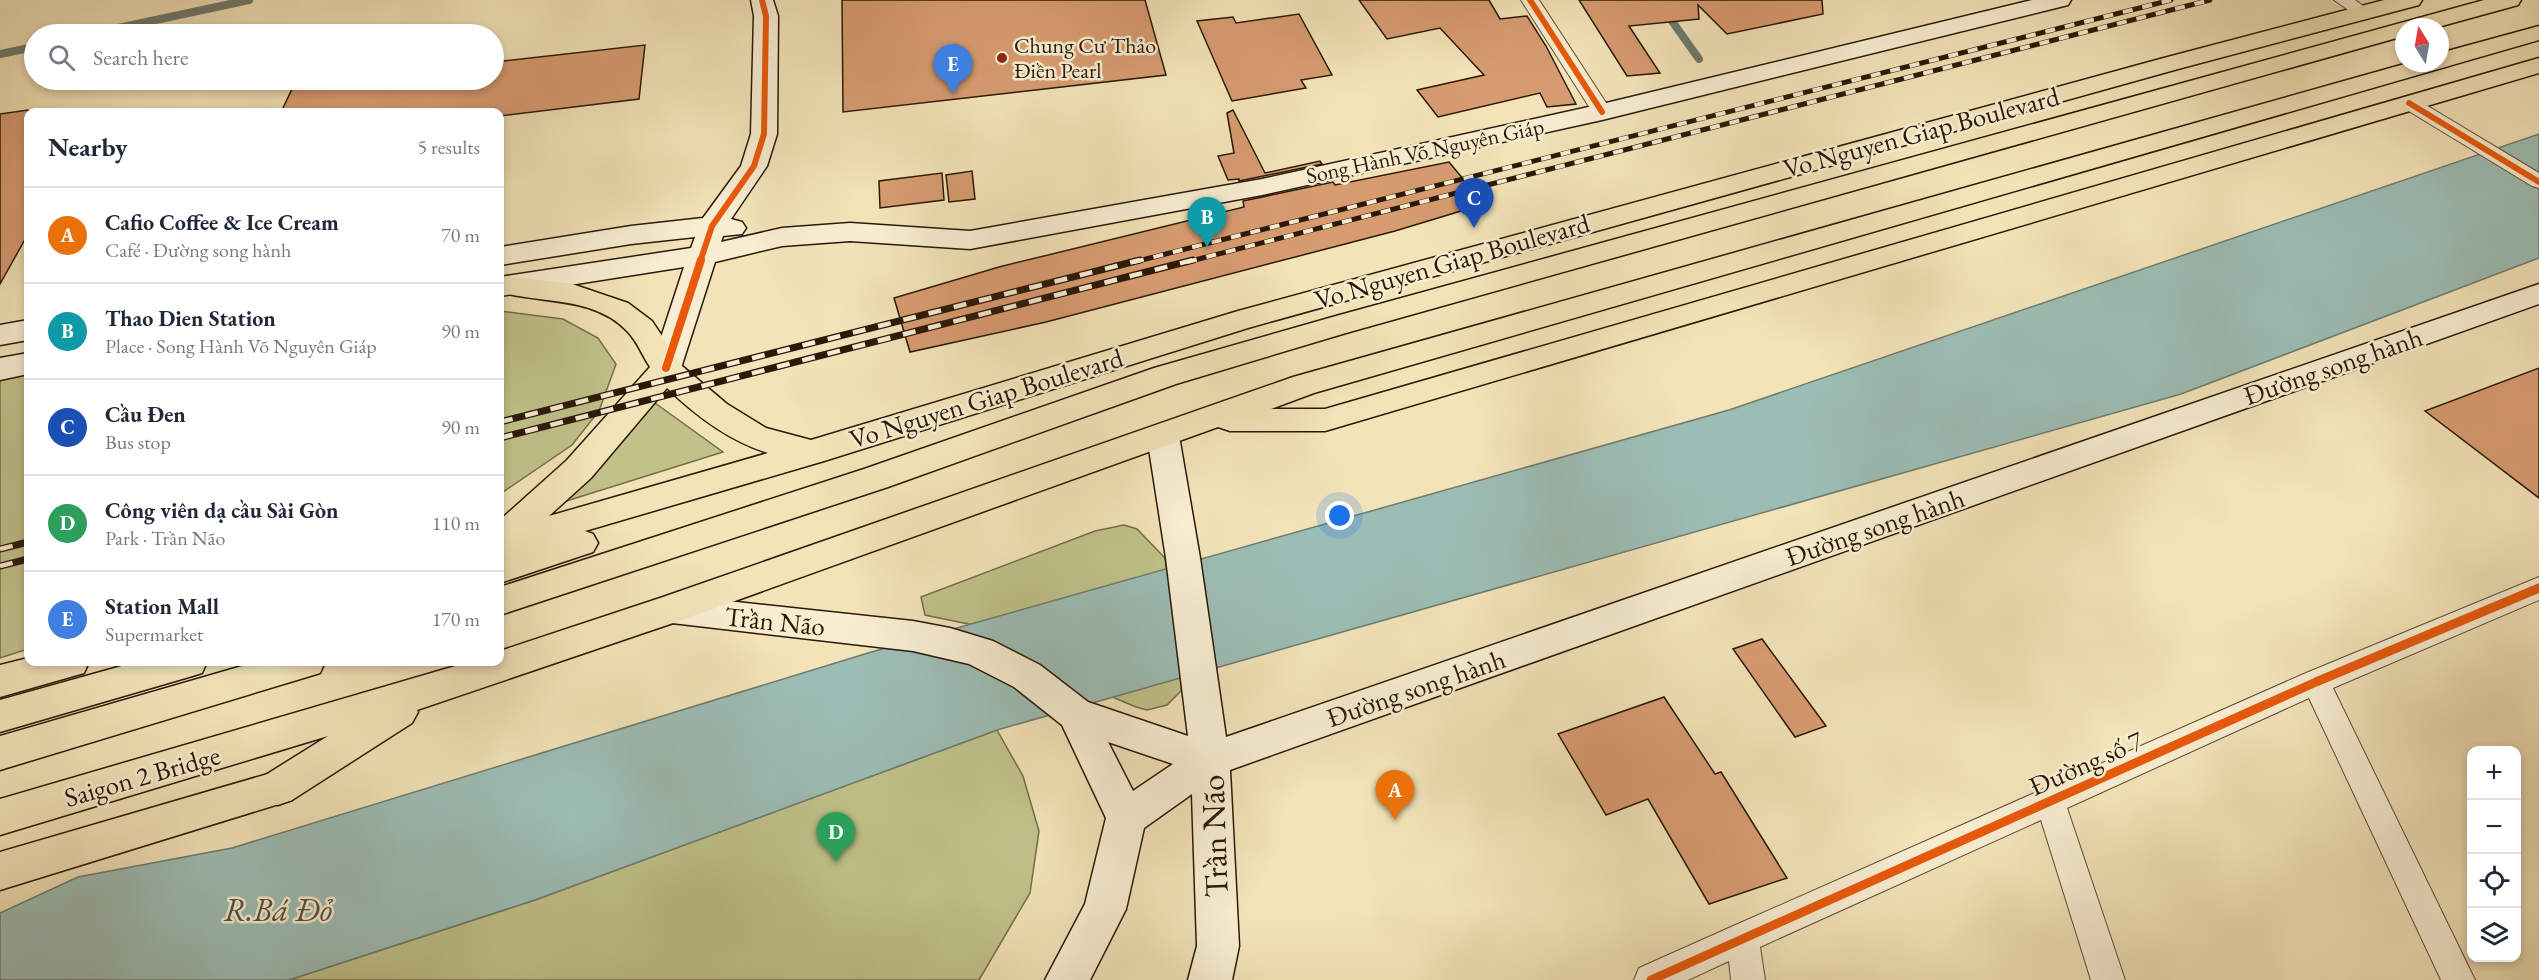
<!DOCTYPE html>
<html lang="en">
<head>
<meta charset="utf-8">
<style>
	body { margin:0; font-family:"EB Garamond",serif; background:#f6f6f7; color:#1f2937 }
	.controls { position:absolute; right:18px; bottom:18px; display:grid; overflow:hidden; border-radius:12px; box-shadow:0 3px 9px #0003 }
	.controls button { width:54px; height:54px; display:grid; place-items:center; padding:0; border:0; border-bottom:2px solid #e0e1e3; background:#fff; color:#1f2937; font:30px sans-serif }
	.compass { position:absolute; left:2395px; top:18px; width:54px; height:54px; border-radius:50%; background:#fff; box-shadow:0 3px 9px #0003; rotate:349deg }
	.you { position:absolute; left:1340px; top:516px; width:21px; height:21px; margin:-15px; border:4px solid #fff; border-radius:50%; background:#1a73e8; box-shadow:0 0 0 9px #1a73e833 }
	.badge { display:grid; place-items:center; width:39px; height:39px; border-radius:50%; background:#8f2418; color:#fff; font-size:20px; font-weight:700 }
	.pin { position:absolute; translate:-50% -50px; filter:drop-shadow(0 2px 3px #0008) }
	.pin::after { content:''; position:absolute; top:32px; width:21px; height:18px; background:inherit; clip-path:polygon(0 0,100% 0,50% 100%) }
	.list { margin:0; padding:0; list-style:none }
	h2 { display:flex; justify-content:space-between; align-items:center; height:78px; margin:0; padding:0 24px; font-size:26px }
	h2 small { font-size:20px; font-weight:400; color:#747a83 }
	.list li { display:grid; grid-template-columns:39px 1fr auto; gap:18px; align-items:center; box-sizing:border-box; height:96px; padding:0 24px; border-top:2px solid #e0e1e3 }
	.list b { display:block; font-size:22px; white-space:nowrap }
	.list p { margin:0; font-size:20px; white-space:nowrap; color:#747a83 }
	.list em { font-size:20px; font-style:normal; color:#747a83 }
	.icon { flex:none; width:33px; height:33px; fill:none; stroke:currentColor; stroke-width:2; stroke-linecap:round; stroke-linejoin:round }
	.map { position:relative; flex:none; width:2539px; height:980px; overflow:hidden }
	.search { position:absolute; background:#fff; box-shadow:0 3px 9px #0003; left:24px; top:24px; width:480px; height:66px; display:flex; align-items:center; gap:15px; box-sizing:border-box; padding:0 21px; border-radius:33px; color:#747a83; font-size:22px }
	.panel { position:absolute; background:#fff; box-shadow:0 3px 9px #0003; left:24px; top:108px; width:480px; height:558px; border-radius:12px }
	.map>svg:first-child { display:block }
	.green { fill:#c0c28a; stroke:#756d49; stroke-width:1.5 }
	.water { fill:#9cbdb4; stroke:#6e7b6f; stroke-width:1.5 }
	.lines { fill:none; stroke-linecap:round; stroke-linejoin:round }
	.stream { stroke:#6e7b6f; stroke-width:8 }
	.building { fill:#d79b70; stroke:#2a1808; stroke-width:1.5 }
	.street-casing { stroke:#5c4b34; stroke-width:2 }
	.secondary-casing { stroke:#2a1808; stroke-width:3 }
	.primary-casing { stroke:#2a1808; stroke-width:3 }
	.highway-casing { stroke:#2a1808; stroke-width:3 }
	.street { fill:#f7edd1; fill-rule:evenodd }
	.secondary { fill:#f7edd1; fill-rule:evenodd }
	.primary { fill:#f2e3b8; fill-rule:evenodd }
	.highway { fill:#f2e3b8; fill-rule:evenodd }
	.rail-far1-casing { stroke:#2a1808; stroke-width:5 }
	.rail-casing { stroke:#2a1808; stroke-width:7 }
	.rail-far1 { stroke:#f7edd1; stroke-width:4; stroke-dasharray:10; stroke-linecap:butt }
	.rail { stroke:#f7edd1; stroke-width:4.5; stroke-dasharray:13; stroke-linecap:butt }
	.cycleway-far2-casing { stroke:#f7edd1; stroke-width:9 }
	.cycleway-far1-casing { stroke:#f7edd1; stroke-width:11 }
	.cycleway-casing { stroke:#f7edd1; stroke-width:13 }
	.cycleway-far2 { stroke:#e8590c; stroke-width:6 }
	.cycleway-far1 { stroke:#e8590c; stroke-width:8 }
	.cycleway { stroke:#e8590c; stroke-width:9 }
	.poi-dot { fill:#8f2418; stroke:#f7edd1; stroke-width:2 }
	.labels { text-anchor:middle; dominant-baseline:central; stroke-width:5; stroke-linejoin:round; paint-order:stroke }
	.far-poi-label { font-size:22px; fill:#2a1808; stroke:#f7edd1; text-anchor:start }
	.far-street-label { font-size:22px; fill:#2a1808; stroke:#f7edd1 }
	.street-label { font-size:27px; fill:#2a1808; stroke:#f7edd1 }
	.near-street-label { font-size:33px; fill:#2a1808; stroke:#f7edd1 }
	.near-water-label { font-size:33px; font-style:italic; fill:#525244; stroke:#f7edd1 }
</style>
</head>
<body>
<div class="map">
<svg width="2539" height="980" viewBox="0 0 2539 980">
	<rect width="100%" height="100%" fill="#f2e3b8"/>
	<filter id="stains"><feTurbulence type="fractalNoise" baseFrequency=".00333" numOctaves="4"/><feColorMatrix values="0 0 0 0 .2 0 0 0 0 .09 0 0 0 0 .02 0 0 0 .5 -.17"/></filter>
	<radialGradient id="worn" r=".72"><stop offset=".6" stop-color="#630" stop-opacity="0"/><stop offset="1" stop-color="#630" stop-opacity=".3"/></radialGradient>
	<!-- green -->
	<g class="green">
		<path d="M500,311L563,319L598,338L616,364L599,411L572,445L500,494Z"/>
		<path d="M28,367V649L0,658V372Z"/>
		<path d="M655,403L723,452L557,504Z"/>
		<path d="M1124,525L1137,529L1165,558L1182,683L1181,691L1167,705L1147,710L1136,707L1103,693L978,626L925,615L921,597L1095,531Z"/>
		<path d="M997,730L1023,776L1039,831L1030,893L979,980H289L535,900Z"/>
	</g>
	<!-- water -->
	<path class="water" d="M2539,134V258L2181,394L997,730L535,900L289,980H0V913L78,877L232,848L868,653L1729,410Z"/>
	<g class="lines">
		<!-- stream -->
		<g class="stream">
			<path d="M1657,0L1699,59"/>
			<path d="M90,34L249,0"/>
			<path d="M0,54L34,47"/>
		</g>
	</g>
	<!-- building -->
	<g class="building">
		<path d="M842,0H1145L1166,75L843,112Z"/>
		<path d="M1359,0H1489L1500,19L1527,16L1546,46L1576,104L1547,107L1540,93L1438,117L1417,90L1484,75L1440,28L1387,39Z"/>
		<path d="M1579,0H1822L1823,14L1727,34L1698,5L1699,19L1629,26L1660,73L1627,76Z"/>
		<path d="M1299,14L1332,75L1301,80L1306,88L1232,101L1197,21L1233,17L1236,23Z"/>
		<path d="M645,45L639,99L500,116V112H281L294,85L342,80H494V62Z"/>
		<path d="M28,110V234L0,284V114Z"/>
		<path d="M1233,110L1265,173L1320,161L1322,164L1239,181V179L1228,180L1218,156L1234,153L1227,113Z"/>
		<path d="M1449,162L1484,204L1395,231L1046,322L910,352L894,298L999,267L1244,207L1243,201L1333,182L1335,185Z"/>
		<path d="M972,171L975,199L949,202L946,175Z"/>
		<path d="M942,173L944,200L880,208L879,181Z"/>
		<path d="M2539,368V498L2425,411Z"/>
		<path d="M1762,639L1826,726L1795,737L1733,649Z"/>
		<path d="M1664,697L1715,774L1721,772L1787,878L1709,904L1648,799L1606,815L1558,734Z"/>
	</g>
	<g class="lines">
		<defs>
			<g id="street">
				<path d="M1521,0H1539L1612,112L1609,116H1595Z"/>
				<path d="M2334,0H2355L2373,13L2370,17H2358Z"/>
				<path d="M2409,97L2416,99L2539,173V188L2532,186L2402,107L2399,103L2402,99Z"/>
				<path d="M2539,577V600L2333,688L2475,980H2441L2309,698L2067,808L2125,980H2091L2041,820L1760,947L1765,980H1731L1729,961L1688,980H1634L1639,968L1731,927L2306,673Z"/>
			</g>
			<g id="secondary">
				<path d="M751,0H773L778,16L777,134L767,166L731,219L742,222L746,228L742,234L723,236L721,242L782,228L850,223L970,231L1262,179L1602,104L2032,0H2071L2068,5L1602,120L1262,195L970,249L850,241L782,246L715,262L681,368L677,376L666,379L655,376L651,368L684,267L500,296V277L691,248L695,237L631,244L500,265V247L631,226L703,218L741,166L751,134L754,16Z"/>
				<path d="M2539,284V304L1230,770L1239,946L1232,980H1188L1197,946L1192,794L1144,828L1126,909L1090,980H1045L1085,904L1106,818L1062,725L1014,687L969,664L913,651L672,623L659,619L654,609L659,599L672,595L913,621L950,628L993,641L1040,665L1088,702L1188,736L1166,558L1147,436L1152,428L1163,424L1174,428L1179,436L1200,558L1226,737ZM1108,742L1173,764L1133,791Z"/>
				<path d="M28,320V340L0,345V325Z"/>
				<path d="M28,353V374L0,380V358Z"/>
			</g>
			<g id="primary">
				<path d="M28,658V662H89L84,673L0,697V665Z"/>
				<path d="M278,771L292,776L298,788L292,800L0,890V852Z"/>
			</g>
			<g id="highway">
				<path d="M2384,0H2422L2419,5L2178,69L1248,328L824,461L585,531L593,534L598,543L593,552L500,583V520L567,460L650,367C642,355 637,341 627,331C594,296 542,304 500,292V278L508,276L572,284L628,303L652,321L682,366L727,404L766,428L811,440L1238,311L2160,59ZM667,388C696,416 729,441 768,453L549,516L591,478Z"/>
				<path d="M2484,0H2521L2518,5L2438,27H2404V36L1346,333L1176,384L888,487L500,615V587L864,469L1154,368L1336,316Z"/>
				<path d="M2539,26V40L1314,393L1271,409H1325L2539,58V73L1325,431H1230L1218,427L685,619L417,710L418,712L412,723L292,800L278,805L264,800L258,788L264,776L328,736L0,835V799L469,662H500V651L663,597L1293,377L2408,63H2440V53Z"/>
				<path d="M136,662H207L202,673L189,677L0,732V700Z"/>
				<path d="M256,662H325L320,673L307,677L0,770V736Z"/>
			</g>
		</defs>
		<!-- street casing -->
		<use href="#street" class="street-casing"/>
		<!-- secondary casing -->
		<use href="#secondary" class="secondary-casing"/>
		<!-- primary casing -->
		<use href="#primary" class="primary-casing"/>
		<!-- highway casing -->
		<use href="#highway" class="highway-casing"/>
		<!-- street -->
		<use href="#street" class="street"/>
		<!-- secondary -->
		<use href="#secondary" class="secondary"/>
		<!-- primary -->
		<use href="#primary" class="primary"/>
		<!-- highway -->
		<use href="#highway" class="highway"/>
		<defs>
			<g id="rail-far1">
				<path d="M1134,262L2171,0"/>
				<path d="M1187,262L2210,0"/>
			</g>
			<g id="rail">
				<path d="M500,422L1140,260"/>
				<path d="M500,438L1193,260"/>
				<path d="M0,549L28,542"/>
				<path d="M0,566L28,559"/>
			</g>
		</defs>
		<!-- rail-far1 casing -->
		<use href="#rail-far1" class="rail-far1-casing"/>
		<!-- rail casing -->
		<use href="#rail" class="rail-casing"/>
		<!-- rail-far1 -->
		<use href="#rail-far1" class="rail-far1"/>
		<!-- rail -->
		<use href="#rail" class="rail"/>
		<defs>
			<g id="cycleway-far2">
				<path d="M1530,0L1602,112"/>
				<path d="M2409,103L2539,182"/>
				<path d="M700,262L712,226L754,166L764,134L766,16L762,0"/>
			</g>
			<path id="cycleway-far1" d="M666,368L701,260"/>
			<path id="cycleway" d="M1651,980L2316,682L2539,588"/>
		</defs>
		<!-- cycleway-far2 casing -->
		<use href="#cycleway-far2" class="cycleway-far2-casing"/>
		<!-- cycleway-far1 casing -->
		<use href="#cycleway-far1" class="cycleway-far1-casing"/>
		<!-- cycleway casing -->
		<use href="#cycleway" class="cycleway-casing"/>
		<!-- cycleway-far2 -->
		<use href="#cycleway-far2" class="cycleway-far2"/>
		<!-- cycleway-far1 -->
		<use href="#cycleway-far1" class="cycleway-far1"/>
		<!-- cycleway -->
		<use href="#cycleway" class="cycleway"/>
	</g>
	<!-- markers -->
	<circle class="poi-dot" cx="1002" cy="58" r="6"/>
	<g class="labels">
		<!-- far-poi labels -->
		<g class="far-poi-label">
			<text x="1014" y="45">Chung Cư Thảo<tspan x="1014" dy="25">Điền Pearl</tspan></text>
		</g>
		<!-- far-street labels -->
		<g class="far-street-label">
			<text transform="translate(1425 151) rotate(-12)">Song Hành Võ Nguyên Giáp</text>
		</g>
		<!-- street labels -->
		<g class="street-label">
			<text transform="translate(1921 132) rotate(-15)">Vo Nguyen Giap Boulevard</text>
			<text transform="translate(1452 261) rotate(-16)">Vo Nguyen Giap Boulevard</text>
			<text transform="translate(2333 366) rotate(-19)">Đường song hành</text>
			<text transform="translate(986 398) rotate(-17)">Vo Nguyen Giap Boulevard</text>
			<text transform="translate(1875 527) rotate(-19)">Đường song hành</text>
			<text transform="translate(775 621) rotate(6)">Trần Não</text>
			<text transform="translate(1416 688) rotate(-19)">Đường song hành</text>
			<text transform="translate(2086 763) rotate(-24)">Đường số 7</text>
			<text transform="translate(142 776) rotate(-16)">Saigon 2 Bridge</text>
		</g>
		<!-- near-street labels -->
		<g class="near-street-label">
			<text transform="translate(1214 836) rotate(-92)">Trần Não</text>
		</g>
		<!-- near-water labels -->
		<g class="near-water-label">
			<text x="278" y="909">R.Bá Đỏ</text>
		</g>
	</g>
	<rect width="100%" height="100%" filter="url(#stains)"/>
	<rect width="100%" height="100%" fill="url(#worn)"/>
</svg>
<div class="controls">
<button>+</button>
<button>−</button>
<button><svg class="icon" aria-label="locate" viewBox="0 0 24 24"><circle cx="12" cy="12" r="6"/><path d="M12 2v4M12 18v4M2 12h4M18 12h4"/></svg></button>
<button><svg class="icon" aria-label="layers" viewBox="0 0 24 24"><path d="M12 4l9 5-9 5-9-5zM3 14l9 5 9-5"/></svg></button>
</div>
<svg class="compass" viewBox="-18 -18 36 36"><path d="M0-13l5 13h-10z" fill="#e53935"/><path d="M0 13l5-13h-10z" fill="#747a83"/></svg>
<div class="you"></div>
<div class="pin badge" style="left:1395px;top:820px;background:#e8710a">A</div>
<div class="pin badge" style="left:1207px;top:247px;background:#0f9aa8">B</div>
<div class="pin badge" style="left:1474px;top:228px;background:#1a4fb4">C</div>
<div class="pin badge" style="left:836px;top:862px;background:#2e9e5b">D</div>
<div class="pin badge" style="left:953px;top:94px;background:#3f7fe0">E</div>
<div class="search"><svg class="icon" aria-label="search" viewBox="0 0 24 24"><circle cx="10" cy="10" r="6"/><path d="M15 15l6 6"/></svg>Search here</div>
<section class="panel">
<h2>Nearby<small>5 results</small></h2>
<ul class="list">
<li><span class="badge" style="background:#e8710a">A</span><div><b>Cafio Coffee &amp; Ice Cream</b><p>Café · Đường song hành</p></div><em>70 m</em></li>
<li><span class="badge" style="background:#0f9aa8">B</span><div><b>Thao Dien Station</b><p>Place · Song Hành Võ Nguyên Giáp</p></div><em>90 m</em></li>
<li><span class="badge" style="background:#1a4fb4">C</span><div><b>Cầu Đen</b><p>Bus stop</p></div><em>90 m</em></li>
<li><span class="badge" style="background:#2e9e5b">D</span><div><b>Công viên dạ cầu Sài Gòn</b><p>Park · Trần Não</p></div><em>110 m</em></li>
<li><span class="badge" style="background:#3f7fe0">E</span><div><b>Station Mall</b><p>Supermarket</p></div><em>170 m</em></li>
</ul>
</section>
</div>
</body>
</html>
